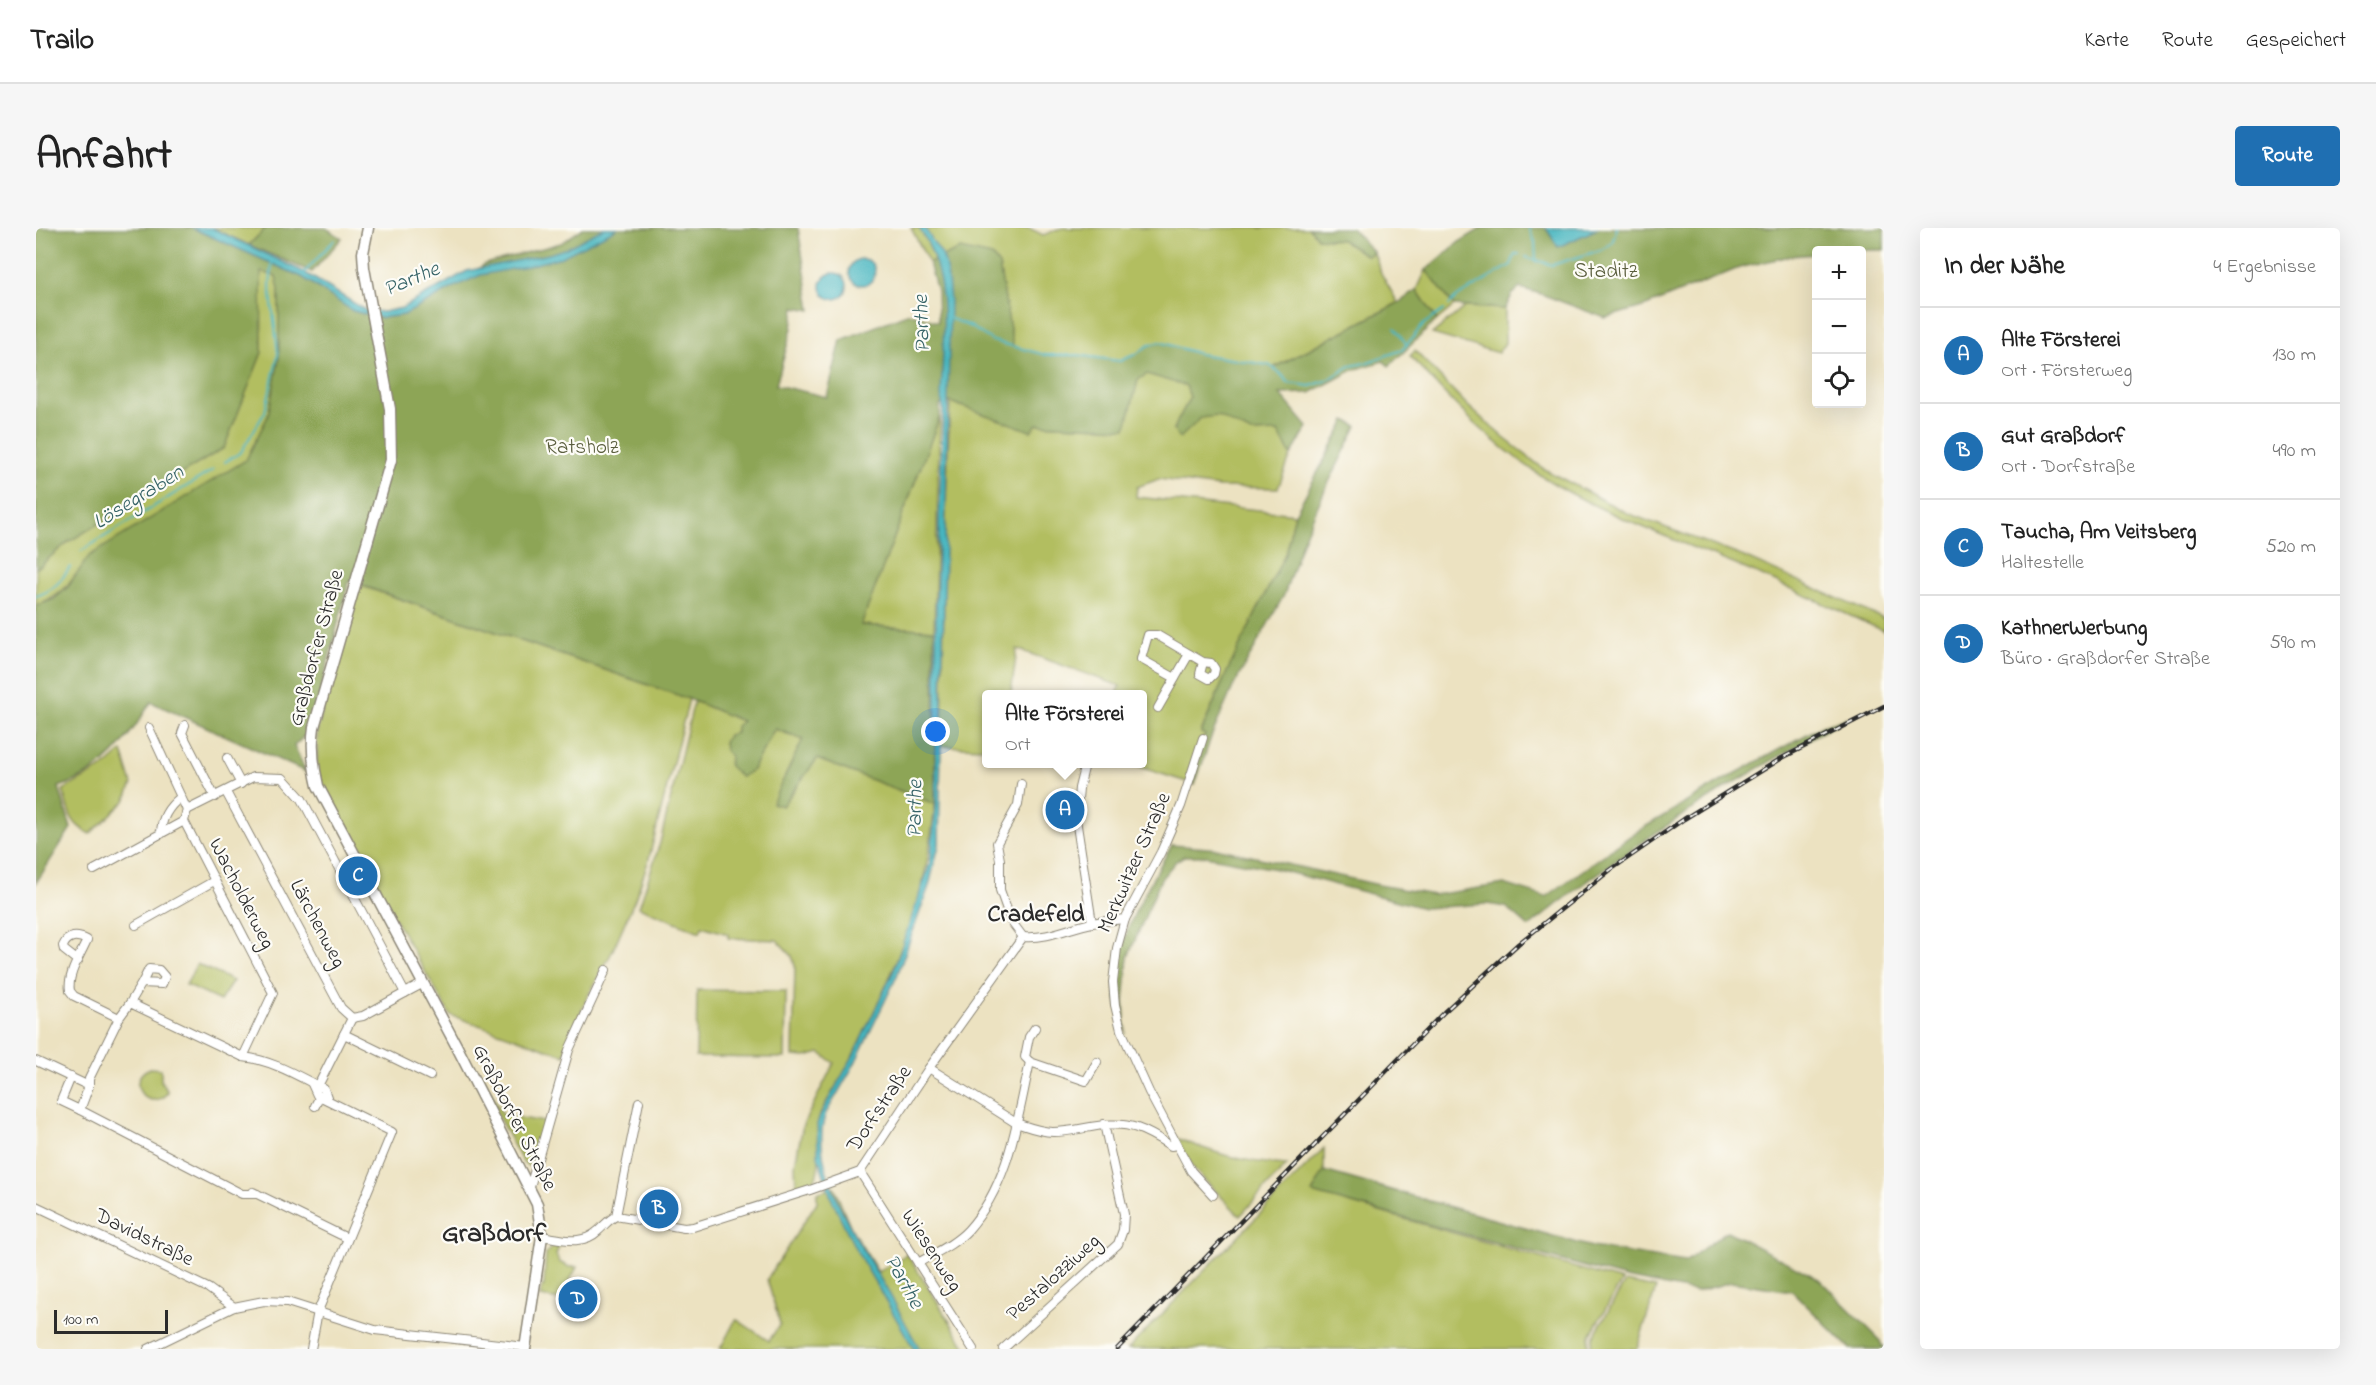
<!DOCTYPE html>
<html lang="de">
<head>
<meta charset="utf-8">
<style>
	body { margin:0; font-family:"Indie Flower",sans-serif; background:#f6f6f6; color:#222 }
	.controls { position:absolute; right:18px; top:18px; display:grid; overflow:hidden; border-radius:6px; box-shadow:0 6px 24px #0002 }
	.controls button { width:54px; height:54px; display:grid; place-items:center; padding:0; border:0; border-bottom:2px solid #e0e0e0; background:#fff; color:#222; font:30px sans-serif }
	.scale { position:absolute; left:18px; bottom:15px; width:114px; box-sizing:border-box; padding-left:6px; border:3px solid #2b2b2b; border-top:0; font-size:16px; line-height:21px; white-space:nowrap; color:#2b2b2b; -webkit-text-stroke:4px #fdfcf7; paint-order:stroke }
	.you { position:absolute; left:900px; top:504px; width:21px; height:21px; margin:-15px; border:4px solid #fff; border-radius:50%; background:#1a73e8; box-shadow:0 0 0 9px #1a73e833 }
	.badge { display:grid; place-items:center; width:39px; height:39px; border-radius:50%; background:#1f6fb2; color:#fff; font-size:20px; font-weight:700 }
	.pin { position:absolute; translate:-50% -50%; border:3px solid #fff; box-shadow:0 2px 6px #0006 }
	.popup { position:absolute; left:946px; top:462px; width:165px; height:78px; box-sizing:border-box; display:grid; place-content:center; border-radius:6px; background:#fff; filter:drop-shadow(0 2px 4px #0005); font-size:20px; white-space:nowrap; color:#767676 }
	.popup b { font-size:22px; color:#222 }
	.popup::after { content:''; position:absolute; left:50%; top:100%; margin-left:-12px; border:12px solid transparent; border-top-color:#fff }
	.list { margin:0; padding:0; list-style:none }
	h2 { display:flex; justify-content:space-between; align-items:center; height:78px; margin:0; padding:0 24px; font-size:26px }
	h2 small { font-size:20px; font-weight:400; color:#767676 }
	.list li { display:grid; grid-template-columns:39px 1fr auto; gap:18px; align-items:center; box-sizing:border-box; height:96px; padding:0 24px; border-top:2px solid #e0e0e0 }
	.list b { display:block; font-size:22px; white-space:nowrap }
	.list p { margin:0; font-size:20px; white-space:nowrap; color:#767676 }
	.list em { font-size:20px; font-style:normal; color:#767676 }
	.icon { flex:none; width:33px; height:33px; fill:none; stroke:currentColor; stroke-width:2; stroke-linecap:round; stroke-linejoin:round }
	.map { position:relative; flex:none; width:1848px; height:1121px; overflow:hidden; border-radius:6px }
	header { display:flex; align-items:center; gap:36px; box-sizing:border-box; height:84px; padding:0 30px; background:#fff; border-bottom:2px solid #e0e0e0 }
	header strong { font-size:28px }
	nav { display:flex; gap:33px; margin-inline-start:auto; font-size:21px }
	.intro { display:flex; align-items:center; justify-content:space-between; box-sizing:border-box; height:144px; padding:0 36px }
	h1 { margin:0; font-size:42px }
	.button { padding:15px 27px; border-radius:6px; background:#1f6fb2; color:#fff; font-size:21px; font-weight:700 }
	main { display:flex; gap:36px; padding:0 36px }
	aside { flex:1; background:#fff; border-radius:6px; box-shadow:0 6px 24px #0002 }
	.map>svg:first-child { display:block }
	.green { fill:#b2be60; stroke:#6e7446; stroke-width:1.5 }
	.forest { fill:#8da556; stroke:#5c6840; stroke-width:1.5 }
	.water { fill:#47b6c0; stroke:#397076; stroke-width:1.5 }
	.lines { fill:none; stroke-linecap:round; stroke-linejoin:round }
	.stream { stroke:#47b6c0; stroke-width:2 }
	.minor-casing { stroke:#8c8676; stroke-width:10 }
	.tertiary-casing { stroke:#8c8676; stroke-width:13 }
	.minor { stroke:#fff; stroke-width:8 }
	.tertiary { stroke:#fff; stroke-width:10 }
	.rail-casing { stroke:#2b2b2b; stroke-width:4.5 }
	.rail { stroke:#fdfcf7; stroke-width:2; stroke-dasharray:7; stroke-linecap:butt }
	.labels { text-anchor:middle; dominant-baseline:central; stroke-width:4.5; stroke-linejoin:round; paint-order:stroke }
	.park-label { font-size:21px; fill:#5a5e3e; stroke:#fdfcf7 }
	.street-label { font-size:21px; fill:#2b2b2b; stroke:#fdfcf7 }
	.water-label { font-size:22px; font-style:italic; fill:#366367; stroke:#fdfcf7 }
	.quarter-label { font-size:24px; font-weight:bold; fill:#2b2b2b; stroke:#fdfcf7 }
	.district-label { font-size:27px; font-weight:bold; fill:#2b2b2b; stroke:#fdfcf7 }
</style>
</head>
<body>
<header>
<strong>Trailo</strong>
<nav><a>Karte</a><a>Route</a><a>Gespeichert</a></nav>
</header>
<div class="intro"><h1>Anfahrt</h1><a class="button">Route</a></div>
<main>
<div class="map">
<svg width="1848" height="1121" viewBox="0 0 1848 1121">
	<rect width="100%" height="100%" fill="#fdfcf7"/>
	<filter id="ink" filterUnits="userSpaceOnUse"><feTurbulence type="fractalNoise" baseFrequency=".0167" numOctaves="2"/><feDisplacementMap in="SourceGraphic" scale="12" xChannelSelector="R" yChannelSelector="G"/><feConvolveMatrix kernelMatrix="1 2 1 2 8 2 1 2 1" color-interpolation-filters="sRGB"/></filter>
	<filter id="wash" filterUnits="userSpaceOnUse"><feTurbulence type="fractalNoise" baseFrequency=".008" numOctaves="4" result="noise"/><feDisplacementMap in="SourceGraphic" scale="24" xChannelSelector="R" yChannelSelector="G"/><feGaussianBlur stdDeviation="1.35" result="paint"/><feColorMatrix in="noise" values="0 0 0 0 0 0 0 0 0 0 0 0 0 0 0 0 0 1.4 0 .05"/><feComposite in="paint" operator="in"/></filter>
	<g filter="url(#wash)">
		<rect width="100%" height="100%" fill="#ece2c1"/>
		<!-- green -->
		<g class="green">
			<path d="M176,0H230L213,17Z"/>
			<path d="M875,0H993L1007,7L1026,0H1273L1282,10L1306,12L1331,28L1338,25L1345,45L1362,75L1237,140L1233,137L1164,126L1124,114L1113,117L1100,126L1084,133L1042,127H1010L977,119L963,37L924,21L893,35Z"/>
			<path d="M1390,42L1418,78L1401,92L1381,62Z"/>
			<path d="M224,43L240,47L243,61V132L232,188L210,232L41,345C30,362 19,370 0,378V341L32,314L188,220L226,124Z"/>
			<path d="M1429,79L1469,81V115L1462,125L1396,106Z"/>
			<path d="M1379,123L1431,177L1468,210L1508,241L1591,285L1708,329L1848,391V403C1796,380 1743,354 1690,333C1628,307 1561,284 1504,247C1453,213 1415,174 1374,128Z"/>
			<path d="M1111,146L1150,157L1154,169L1137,202L1165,190L1182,187L1215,205L1242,204L1255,227L1242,260L1183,259L1123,251L1101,259L1100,269L1259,286L1249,326L1192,442L1165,504L1169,507L1154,555L1094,536H1107V466H1081L1084,458L981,421L975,466H951V514L946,520L906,518L909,307L914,174L995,202L1001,196L1089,200L1102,152Z"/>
			<path d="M904,188L898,402L825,397Z"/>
			<path d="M320,356L653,471L612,634L599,671L576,724L550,772L528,827L414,787L319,622L284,551L281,538V503Z"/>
			<path d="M658,473L706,493L689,522L694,527L717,542C720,530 723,529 729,519C733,513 734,508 739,501L767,512L737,575L746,578L781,531L899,576C896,598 894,622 889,644C874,712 842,776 812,838C804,853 794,867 786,882C775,905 791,936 776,956L760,960L759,936L767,897L798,835L784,825L770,829L757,828L759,738L756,728L741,712L692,710V706L666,698L664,704L603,679L624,615Z"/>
			<path d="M86,523L96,556L89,573L54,606C33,595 33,584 27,562L68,539Z"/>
			<path d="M161,736L197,753L184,773L150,757Z"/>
			<path d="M661,762L750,763L749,830L660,829Z"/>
			<path d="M114,840L125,841V853L132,864C113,888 86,852 114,840Z"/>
			<path d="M446,847L467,887L509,894L497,937L492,938L486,933L443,853Z"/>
			<path d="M1140,910C1181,926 1206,934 1251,937L1204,988L1158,941Z"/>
			<path d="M1288,920V943L1277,965L1586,1053L1554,1107L1552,1121H1092Z"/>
			<path d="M798,959L816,1002L842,1044L871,1026L931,1121H684L700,1091L733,1113L744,1096L731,1051L781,974V965Z"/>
			<path d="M518,1017H524L520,1026L523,1034L533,1039H541L524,1072L504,1069L506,1058H508L510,1025Z"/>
			<path d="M1589,1054L1620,1060L1601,1121H1555L1557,1109Z"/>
		</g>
		<!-- forest -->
		<g class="forest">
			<path d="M0,0H156L266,49L317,83L345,90L368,87L412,62L449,36L525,15L547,0H762L775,82L759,79L756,100L740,157L791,169L805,112L873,85L902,94L901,63L893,35L924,21L956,28L963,37L977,118L1010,127H1042L1084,133L1100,126L1113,117L1124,114L1164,126L1233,137L1237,140L1362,75L1381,62L1401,92L1353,138L1347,133L1317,142L1274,165L1244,166L1272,199L1255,227L1242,204L1215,205L1182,188L1165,190L1144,210L1137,202L1154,169L1150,158L1111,146L1102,152L1090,200L1001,196L995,203L914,174L904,177V188L825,397L898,402L899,576L781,531L746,578L736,575L767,511L739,501C733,508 733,513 729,519C723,529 720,530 717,542L705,549L693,538L694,528L689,522L688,515L692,507L700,505V498L706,493L653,471L313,353L274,503L258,518L270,544L115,474C91,513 68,545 23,559L35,600L0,655V378L18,371L32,359L53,328L210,232L232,188L243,131V61L240,48L225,44L226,124L188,220L32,314L0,341Z"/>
			<path d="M230,0H290L306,10L276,44L213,17Z"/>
			<path d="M1273,0H1316L1338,25L1331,28L1306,12L1282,10Z"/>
			<path d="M1446,0H1510L1522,19L1563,0H1848V22H1780V26L1754,28L1703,40L1610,78L1569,90L1505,66L1484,60L1476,67L1469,81L1418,78L1390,42L1423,14Z"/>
			<path d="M1310,192L1321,198L1288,264L1266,314L1248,367L1197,459L1175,509L1159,557L1154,555L1169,507L1165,505L1192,442L1249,326L1259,286Z"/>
			<path d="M1812,490C1700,550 1591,618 1493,699L1470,679L1451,676L1388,680L1240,641L1169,628H1148L1140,633L1125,651L1092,729L1088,775L1090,806C1087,794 1081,779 1080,766C1076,716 1112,658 1136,617L1184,621L1343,657L1398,667L1468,656L1510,669L1597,606L1693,549L1786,498Z"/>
			<path d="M1288,943L1556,1019L1649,1034L1691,1003L1783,1051L1845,1113L1848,1121H1814L1756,1063L1695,1054L1660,1064L1590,1050L1276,965Z"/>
		</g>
		<!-- water -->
		<g class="water">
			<path d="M156,0H176L268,44L329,82L347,84L366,80L431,43L513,26L531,20L568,0H582L526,29L491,38L445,47L420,58L368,87L345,90L317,83L266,49Z"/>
			<path d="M883,0H889C894,9 899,17 905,25C912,37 913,60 914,74L903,617L893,658L861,748L818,837L790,885C770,937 824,1016 850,1060C862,1080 872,1101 884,1121H878L820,1022L795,970L782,928L781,896L786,883L816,830L857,744L894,635L900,577V378L907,181L905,167C907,110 916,49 883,0Z"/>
			<path d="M1510,0H1563L1522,19Z"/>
			<circle cx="826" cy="44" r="13"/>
			<circle cx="798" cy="58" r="13"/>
		</g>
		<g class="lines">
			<!-- stream -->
			<g class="stream">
				<path d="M1493,0L1499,14L1500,34"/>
				<path d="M1490,29L1516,37L1565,22L1576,15L1581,0"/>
				<path d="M268,45L298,12"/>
				<path d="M1413,77L1421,69L1475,37L1479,26H1483"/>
				<path d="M913,90L935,99L957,113L1010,127H1042L1084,133L1100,126L1113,117L1124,114L1164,126L1233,137L1243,144L1253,155L1274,158L1292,152L1314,138L1329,135L1366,122L1389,95L1408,82"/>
				<path d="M1359,100L1371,117"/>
				<path d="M189,234L205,224L229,184L242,126L234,58L236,35"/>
				<path d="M45,323L177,242"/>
				<path d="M0,368C17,363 25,353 34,339"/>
			</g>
		</g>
	</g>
	<g filter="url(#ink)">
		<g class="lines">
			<defs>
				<g id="minor">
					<path d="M1139,450L1105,431L1112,407H1121L1167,434L1175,435L1179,441L1178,446L1173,451L1164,446L1167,434"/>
					<path d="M1122,480L1153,426"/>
					<path d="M149,497L146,505L179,569"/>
					<path d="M113,500L151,582"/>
					<path d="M1167,510L1145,578L1125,624L1089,691L1081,720L1077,754L1079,777L1085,802L1113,864L1155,943L1177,967"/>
					<path d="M191,530L205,556"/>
					<path d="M1048,540L1043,560L1040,591L1056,695"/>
					<path d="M985,556L982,577L961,615L964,632V662L975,693L987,709"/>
					<path d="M190,564L305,780L316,790"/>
					<path d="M151,582L217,549L247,550L266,571L369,765L386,756"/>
					<path d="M151,582L148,593L237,765L207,829"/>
					<path d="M125,606C125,590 133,578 145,569"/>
					<path d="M58,642L148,593"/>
					<path d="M100,697L178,653"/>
					<path d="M987,709C1012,711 1032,700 1056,695C1067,693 1078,692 1089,691"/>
					<path d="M42,733L28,722L27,718C32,707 41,707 51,712C44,728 31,747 34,763L38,768L83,790"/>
					<path d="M94,775L106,755L126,756L129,749L123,742L113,741L106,755"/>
					<path d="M316,790L327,788L369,765"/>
					<path d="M999,800L993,809L989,829L994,834L1050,853L1061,834"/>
					<path d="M308,806L394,848"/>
					<path d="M0,833L53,858"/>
					<path d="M893,840L980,895C992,899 1005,904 1017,904C1045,904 1073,890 1101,900C1113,904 1124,911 1135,918L1140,917"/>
					<path d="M35,849L25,873L44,882"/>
					<path d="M280,862L316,790"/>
					<path d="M279,878L284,868"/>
					<path d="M824,944L937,1121"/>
					<path d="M494,959L533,822L570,742"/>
					<path d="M217,964L311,1010"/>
					<path d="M221,966H206L44,882L53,858V851L83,790L94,775L207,829C236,832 262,848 288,861L292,872"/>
					<path d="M0,978L172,1060L198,1079"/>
					<path d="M580,988L603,874"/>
					<path d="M506,1008C526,1011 546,1018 562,1003C569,997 572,992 580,988L648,1000L657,999L774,962L824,944L893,840L987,709"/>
					<path d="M882,1035C899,1025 919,1016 932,1002C974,955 981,892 994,834"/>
					<path d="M112,1121L198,1079L228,1073L251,1074L339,1102L489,1119"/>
					<path d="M275,1121L282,1083L356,904L281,867L276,856"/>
					<path d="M967,1121L1082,1016L1087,1002L1088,986L1068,896"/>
				</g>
				<path id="tertiary" d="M332,0L327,25L328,40L354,181L355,232L278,499C275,519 277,537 282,558L420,817L501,976L506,1008L489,1121"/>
			</defs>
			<!-- minor casing -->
			<use href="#minor" class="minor-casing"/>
			<!-- tertiary casing -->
			<use href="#tertiary" class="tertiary-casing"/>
			<!-- minor -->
			<use href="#minor" class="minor"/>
			<!-- tertiary -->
			<use href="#tertiary" class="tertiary"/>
			<defs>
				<path id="rail" d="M1081,1121L1408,784L1482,716L1573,643L1648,591L1746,530L1848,478"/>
			</defs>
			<!-- rail casing -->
			<use href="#rail" class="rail-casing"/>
			<!-- rail -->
			<use href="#rail" class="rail"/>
		</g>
	</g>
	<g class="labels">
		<!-- park labels -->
		<g class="park-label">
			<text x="1570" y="44">Staditz</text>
			<text x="546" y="220">Ratsholz</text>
		</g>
		<!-- street labels -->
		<g class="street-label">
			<text transform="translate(281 420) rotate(-75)">Graßdorfer Straße</text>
			<text transform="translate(1099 635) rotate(-66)">Merkwitzer Straße</text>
			<text transform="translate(205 666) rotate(63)">Wacholderweg</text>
			<text transform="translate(281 696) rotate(62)">Lärchenweg</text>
			<text transform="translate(844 881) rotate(-56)">Dorfstraße</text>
			<text transform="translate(478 890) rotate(63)">Graßdorfer Straße</text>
			<text transform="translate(108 1010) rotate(26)">Davidstraße</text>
			<text transform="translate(895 1023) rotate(57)">Wiesenweg</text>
			<text transform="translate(1018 1050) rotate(-42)">Pestalozziweg</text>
		</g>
		<!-- water labels -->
		<g class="water-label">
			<text transform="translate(376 52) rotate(-23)">Parthe</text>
			<text transform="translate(887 96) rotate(-92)">Parthe</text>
			<text transform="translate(103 270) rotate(-32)">Lösegraben</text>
			<text transform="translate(880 581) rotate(-89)">Parthe</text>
			<text transform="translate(867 1054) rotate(61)">Parthe</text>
		</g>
		<!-- quarter labels -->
		<g class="quarter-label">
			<text x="1000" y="687">Cradefeld</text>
		</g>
		<!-- district labels -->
		<g class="district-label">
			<text x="458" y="1006">Graßdorf</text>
		</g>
	</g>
</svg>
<div class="controls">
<button>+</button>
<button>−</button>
<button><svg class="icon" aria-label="locate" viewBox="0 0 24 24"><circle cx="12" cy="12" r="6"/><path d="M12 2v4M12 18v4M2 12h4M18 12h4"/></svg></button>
</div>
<div class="scale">100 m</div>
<div class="you"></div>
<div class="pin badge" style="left:1029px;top:582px">A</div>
<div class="popup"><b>Alte Försterei</b>Ort</div>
<div class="pin badge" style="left:623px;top:981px">B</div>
<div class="pin badge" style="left:322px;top:648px">C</div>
<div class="pin badge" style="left:542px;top:1071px">D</div>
</div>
<aside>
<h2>In der Nähe<small>4 Ergebnisse</small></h2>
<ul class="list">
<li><span class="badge">A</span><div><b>Alte Försterei</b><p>Ort · Försterweg</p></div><em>130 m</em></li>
<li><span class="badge">B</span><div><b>Gut Graßdorf</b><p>Ort · Dorfstraße</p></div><em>490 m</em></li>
<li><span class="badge">C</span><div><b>Taucha, Am Veitsberg</b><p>Haltestelle</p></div><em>520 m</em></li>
<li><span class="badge">D</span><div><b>KathnerWerbung</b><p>Büro · Graßdorfer Straße</p></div><em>590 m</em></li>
</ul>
</aside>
</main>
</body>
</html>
